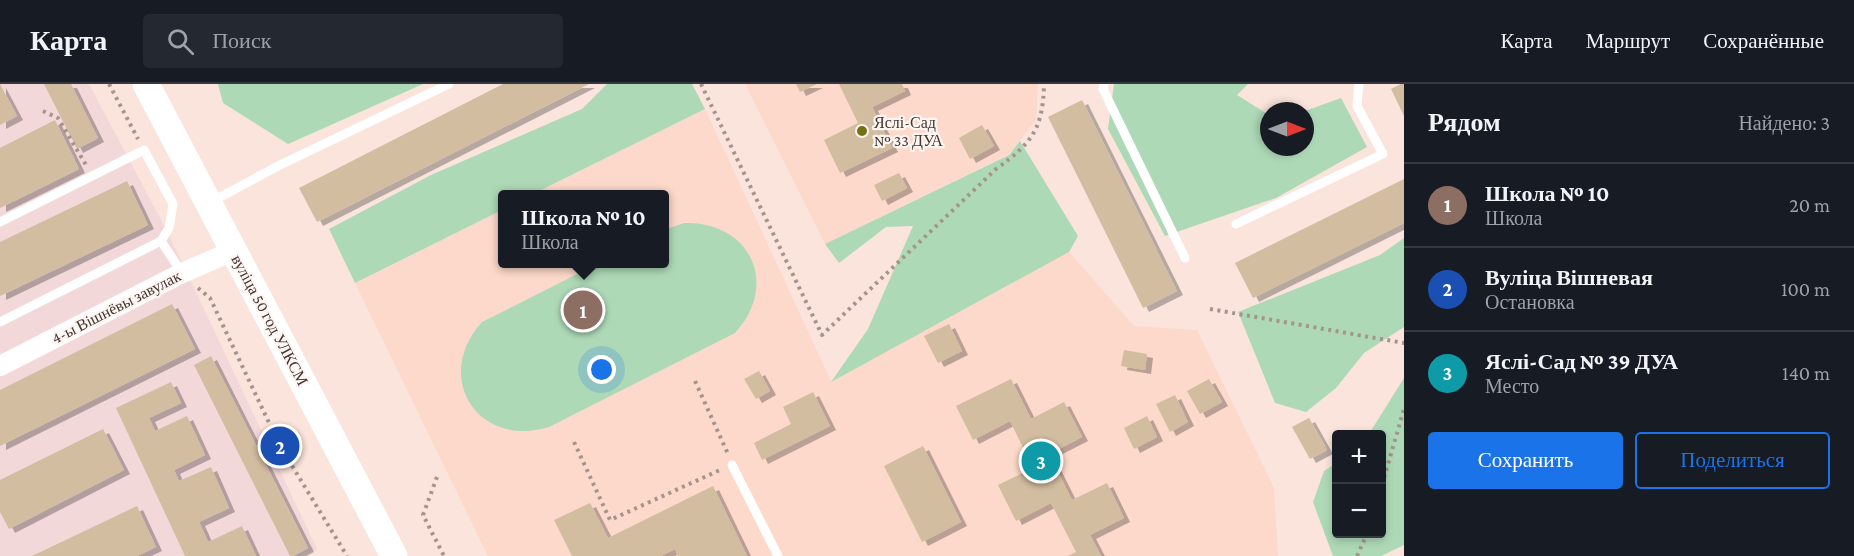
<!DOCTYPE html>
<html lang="ru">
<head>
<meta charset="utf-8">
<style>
	body { margin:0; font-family:"Crimson Pro",serif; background:#242831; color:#f1f3f6 }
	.controls { position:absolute; right:18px; bottom:18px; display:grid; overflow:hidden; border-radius:6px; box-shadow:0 3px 9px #0003 }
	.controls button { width:54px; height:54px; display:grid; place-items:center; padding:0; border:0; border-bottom:2px solid #363941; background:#171b24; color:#f1f3f6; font:30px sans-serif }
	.compass { position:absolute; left:1260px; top:18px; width:54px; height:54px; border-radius:50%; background:#171b24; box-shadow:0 3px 9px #0003; rotate:90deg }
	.you { position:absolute; left:602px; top:286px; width:21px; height:21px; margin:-15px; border:4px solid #fff; border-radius:50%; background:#1a73e8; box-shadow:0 0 0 9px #1a73e833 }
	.badge { display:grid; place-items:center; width:39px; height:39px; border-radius:50%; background:#1a73e8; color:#fff; font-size:20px; font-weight:700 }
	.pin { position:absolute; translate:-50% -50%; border:3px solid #fff; box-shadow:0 2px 6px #0006 }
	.popup { position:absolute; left:498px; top:106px; width:171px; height:78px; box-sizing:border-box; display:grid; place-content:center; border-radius:6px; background:#171b24; filter:drop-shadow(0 2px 4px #0005); font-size:20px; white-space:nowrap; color:#9ea1a6 }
	.popup b { font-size:22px; color:#f1f3f6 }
	.popup::after { content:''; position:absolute; left:50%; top:100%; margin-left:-12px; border:12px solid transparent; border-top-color:#171b24 }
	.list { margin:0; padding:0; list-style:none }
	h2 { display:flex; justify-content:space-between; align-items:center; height:78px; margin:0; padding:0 24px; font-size:26px }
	h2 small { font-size:20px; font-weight:400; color:#9ea1a6 }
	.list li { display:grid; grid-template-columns:39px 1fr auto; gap:18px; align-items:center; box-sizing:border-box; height:84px; padding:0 24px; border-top:2px solid #363941 }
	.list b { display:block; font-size:22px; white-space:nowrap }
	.list p { margin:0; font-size:20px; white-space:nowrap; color:#9ea1a6 }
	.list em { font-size:20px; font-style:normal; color:#9ea1a6 }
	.actions { display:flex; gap:12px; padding:18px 24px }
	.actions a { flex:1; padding:14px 0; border:2px solid #1a73e8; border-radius:6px; text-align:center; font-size:21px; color:#1a73e8 }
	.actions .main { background:#1a73e8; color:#fff }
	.icon { flex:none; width:33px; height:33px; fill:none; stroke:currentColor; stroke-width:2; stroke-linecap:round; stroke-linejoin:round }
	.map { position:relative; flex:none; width:1404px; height:472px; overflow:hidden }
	header { display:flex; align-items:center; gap:36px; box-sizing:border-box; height:84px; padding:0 30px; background:#171b24; border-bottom:2px solid #363941 }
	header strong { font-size:28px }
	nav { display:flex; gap:33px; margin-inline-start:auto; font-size:21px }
	.search { width:420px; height:54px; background:#242831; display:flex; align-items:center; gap:15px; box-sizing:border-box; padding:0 21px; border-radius:6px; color:#9ea1a6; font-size:22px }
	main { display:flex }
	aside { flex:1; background:#171b24 }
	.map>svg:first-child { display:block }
	.industrial { fill:#f3d8d9 }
	.built { fill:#fcd9ca }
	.green { fill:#aed9b7 }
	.building { fill:#d2bda0; filter:url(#shadow) }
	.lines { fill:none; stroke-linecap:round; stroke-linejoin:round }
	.path { stroke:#a6948c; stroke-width:4; stroke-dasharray:3 4.5; stroke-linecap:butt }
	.lane { stroke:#fff; stroke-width:9 }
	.street { stroke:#fff; stroke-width:20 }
	.secondary { stroke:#fff; stroke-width:27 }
	.poi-dot { fill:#747114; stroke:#fdf5f2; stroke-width:2 }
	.labels { text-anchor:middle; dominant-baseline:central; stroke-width:4.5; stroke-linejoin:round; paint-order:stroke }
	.poi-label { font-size:16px; fill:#44362f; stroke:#fdf5f2; text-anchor:start }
	.street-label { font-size:16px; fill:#44362f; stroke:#fdf5f2 }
</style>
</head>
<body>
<header>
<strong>Карта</strong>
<div class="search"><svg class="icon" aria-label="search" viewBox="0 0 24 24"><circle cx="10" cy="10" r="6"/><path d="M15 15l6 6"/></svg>Поиск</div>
<nav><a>Карта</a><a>Маршрут</a><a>Сохранённые</a></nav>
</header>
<main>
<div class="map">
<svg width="1404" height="472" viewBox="0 0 1404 472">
	<defs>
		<filter id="shadow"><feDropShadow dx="6" dy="4" stdDeviation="0" flood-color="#0004"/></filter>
	</defs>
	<rect width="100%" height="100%" fill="#fae4db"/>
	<!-- industrial -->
	<path class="industrial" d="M0,0H89L170,153L317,465L301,472H0Z"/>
	<!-- built -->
	<g class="built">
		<path d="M745,0H1038L1036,36L1009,70L825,160Z"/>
		<path d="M705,25L831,297L1069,168L1134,242L1197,246L1274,404L1278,472H488L355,199L502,126V180H664V110H533Z"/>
	</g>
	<!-- green -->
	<g class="green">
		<path d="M218,0H423L288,60L223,19Z"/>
		<path d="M607,0H692L705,25L533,110H502V126L355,199L329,145L431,91L582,25Z"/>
		<path d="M1114,0H1248L1237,11L1269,31V63H1305V27L1341,14L1367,63L1276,114L1165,152L1108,45Z"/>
		<path d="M1020,57L1078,152L1069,168L831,298L868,245L913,142L886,143L839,179L825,160L1009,71Z"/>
		<path d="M684,139C750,137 780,200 735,249L549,343C478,365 432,293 482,238L597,180H664V146Z"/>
		<path d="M1404,154V243L1364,269L1336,304L1306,328L1275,319L1238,228L1380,171Z"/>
		<path d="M1404,294V461L1381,472H1333L1313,418L1324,387L1336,379V450H1382V350H1369Z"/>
	</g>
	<!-- building -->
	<g class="building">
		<path d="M0,0L17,32L0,41Z"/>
		<path d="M44,0H71L98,54L77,65Z"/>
		<path d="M503,0H589L317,138L299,104Z"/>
		<path d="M796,0H817L800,8Z"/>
		<path d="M839,0H902L905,7L872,23L892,64L840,89L824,56L858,39Z"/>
		<path d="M1401,0H1404V32L1391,5Z"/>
		<path d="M1082,16L1177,207L1143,224L1048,33Z"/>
		<path d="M55,36L79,85L0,124V64Z"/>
		<path d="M982,41L994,62L970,75L959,54Z"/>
		<path d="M899,89L907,104L882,117L874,101Z"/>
		<path d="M1404,95V139L1253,214L1235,179Z"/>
		<path d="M127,97L148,141L0,212V158Z"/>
		<path d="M172,220L195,265L0,362V306Z"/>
		<path d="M949,240L962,267L938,279L924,252Z"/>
		<path d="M1124,266L1147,270L1145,286L1121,282Z"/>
		<path d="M211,272L308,464L293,472H290L194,281Z"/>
		<path d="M759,287L770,307L756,315L744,295Z"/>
		<path d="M1011,295L1031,335L1064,318L1082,353L1049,370L1072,416L1107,399L1124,434L1090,451L1101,472H1068L1076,468L1051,419L1016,437L998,401L1033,384L1010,337L973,356L956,322Z"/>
		<path d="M1209,295L1222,318L1200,330L1187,307Z"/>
		<path d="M171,298L181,319L149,334L155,347L187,332L205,371L174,386L179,397L211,383L229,424L199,438L208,458L242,442L256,472H185L116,324Z"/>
		<path d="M813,308L830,342L762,376L754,359L791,340L783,323Z"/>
		<path d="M1175,311L1188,338L1170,348L1156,320Z"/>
		<path d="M1147,332L1157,353L1134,365L1124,344Z"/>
		<path d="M1309,334L1327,366L1310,375L1292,343Z"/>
		<path d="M103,345L124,386L9,445L0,428V396Z"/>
		<path d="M923,362L961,438L922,458L884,382Z"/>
		<path d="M713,402L747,472H678L675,465L661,472H572L554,436L590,419L608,454Z"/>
		<path d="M137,422L156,463L137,472H32Z"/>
	</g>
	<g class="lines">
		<!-- path -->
		<g class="path">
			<path d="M109,0L138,55"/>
			<path d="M701,0L822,251L996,85C1032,59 1043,45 1044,0"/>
			<path d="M43,27L58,34L86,81"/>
			<path d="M198,204L210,214L280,362L347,472"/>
			<path d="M1210,225L1404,259"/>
			<path d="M695,297L728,370"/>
			<path d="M574,358L610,436L720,386"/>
			<path d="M437,393L423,431L444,472"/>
			<path d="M1382,401L1404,325"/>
			<path d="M1357,472L1367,450"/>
		</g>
		<!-- lane -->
		<g class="lane">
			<path d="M1104,0L1103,5L1185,174"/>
			<path d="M211,118L280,81L449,0"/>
			<path d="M0,138L144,66L173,120L169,144L161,157L182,189"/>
			<path d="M1236,140L1383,70L1357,22L1359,0"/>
			<path d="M0,238L161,157"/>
			<path d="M732,381L778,472"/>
		</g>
		<!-- street -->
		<path class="street" d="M0,282L182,189L233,167"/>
		<!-- secondary -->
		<path class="secondary" d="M146,0L394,472"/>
	</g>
	<!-- markers -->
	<circle class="poi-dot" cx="862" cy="47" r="6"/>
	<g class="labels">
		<!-- poi labels -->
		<g class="poi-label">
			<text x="874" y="38">Яслі-Сад<tspan x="874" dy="18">№ 33 ДУА</tspan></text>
		</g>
		<!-- street labels -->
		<g class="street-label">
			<text transform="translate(116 223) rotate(-27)">4-ы Вішнёвы завулак</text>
			<text transform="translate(270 236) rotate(62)">вуліца 50 год УЛКСМ</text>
		</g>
	</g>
</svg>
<div class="controls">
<button>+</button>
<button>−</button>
</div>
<svg class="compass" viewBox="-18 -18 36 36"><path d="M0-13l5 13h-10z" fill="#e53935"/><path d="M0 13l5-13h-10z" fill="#9ea1a6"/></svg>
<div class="you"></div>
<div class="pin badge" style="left:583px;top:226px;background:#8d6e63">1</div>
<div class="popup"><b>Школа № 10</b>Школа</div>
<div class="pin badge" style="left:280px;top:362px;background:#1a4fb4">2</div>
<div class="pin badge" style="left:1041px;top:377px;background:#0f9aa8">3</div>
</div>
<aside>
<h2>Рядом<small>Найдено: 3</small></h2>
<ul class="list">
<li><span class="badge" style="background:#8d6e63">1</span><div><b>Школа № 10</b><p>Школа</p></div><em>20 m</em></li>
<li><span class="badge" style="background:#1a4fb4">2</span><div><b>Вуліца Вішневая</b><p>Остановка</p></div><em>100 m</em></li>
<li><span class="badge" style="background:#0f9aa8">3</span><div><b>Яслі-Сад № 39 ДУА</b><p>Место</p></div><em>140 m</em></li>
</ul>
<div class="actions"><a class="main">Сохранить</a><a>Поделиться</a></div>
</aside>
</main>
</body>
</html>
